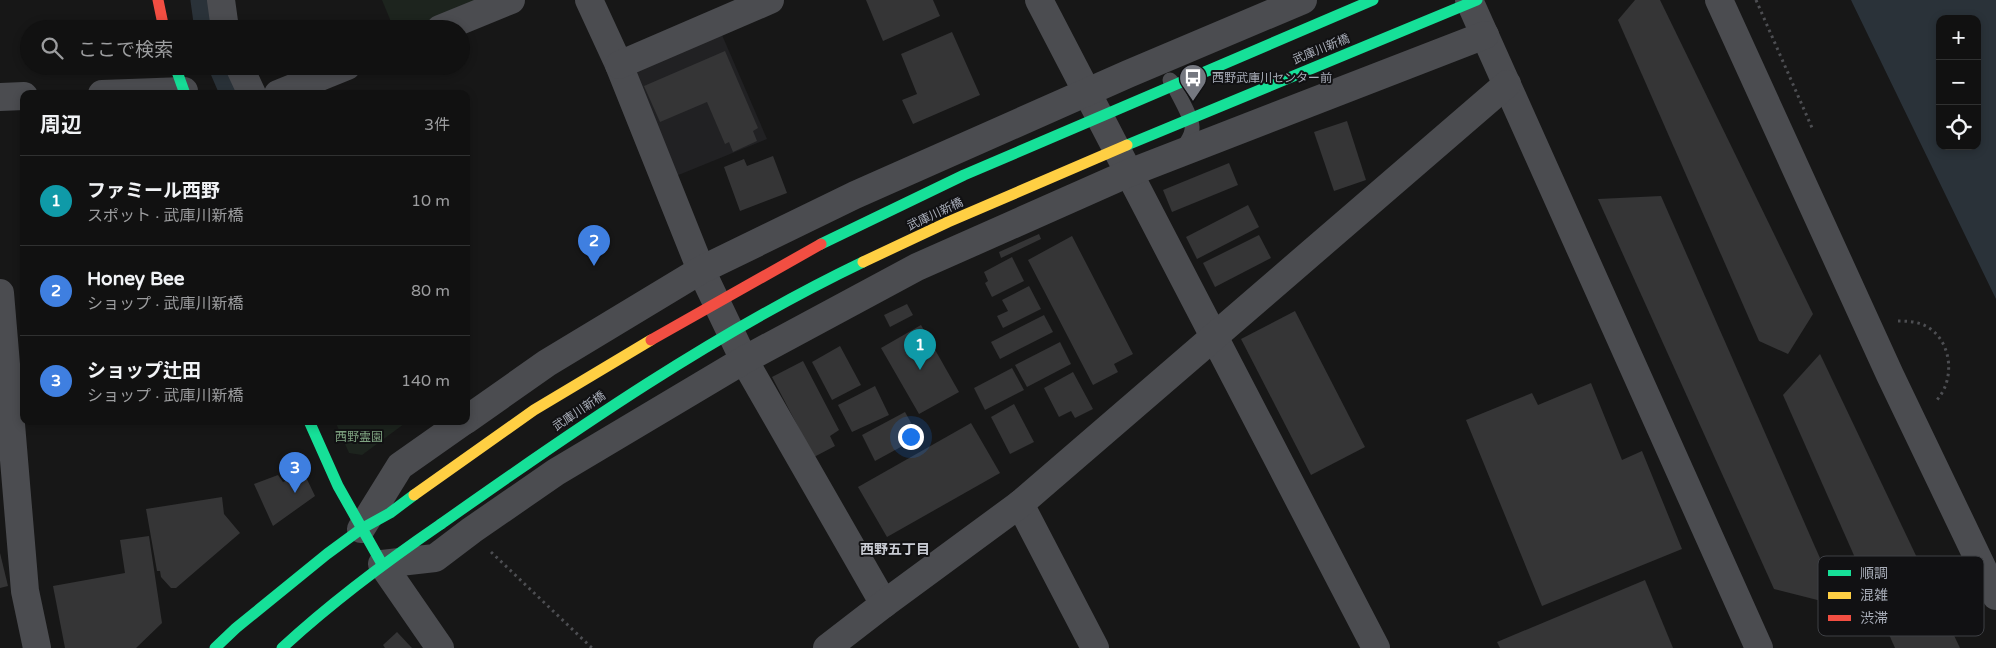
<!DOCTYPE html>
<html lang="ja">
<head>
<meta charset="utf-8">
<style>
	body { margin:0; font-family:"Varela Round","Noto Sans JP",sans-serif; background:#1e1f1f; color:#f1f3f6 }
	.controls { position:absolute; right:15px; top:15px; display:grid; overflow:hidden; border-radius:10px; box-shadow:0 2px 8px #0003 }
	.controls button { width:45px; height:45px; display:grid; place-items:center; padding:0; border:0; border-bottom:1px solid #303131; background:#111; color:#f1f3f6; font:25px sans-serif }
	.you { position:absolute; left:910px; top:436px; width:18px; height:18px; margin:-12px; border:4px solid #fff; border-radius:50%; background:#1a73e8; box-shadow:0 0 0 8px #1a73e833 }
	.badge { display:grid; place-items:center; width:32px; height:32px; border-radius:50%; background:#757880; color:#fff; font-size:16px; font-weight:700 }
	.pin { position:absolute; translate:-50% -41px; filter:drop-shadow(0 1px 2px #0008) }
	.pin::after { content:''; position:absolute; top:26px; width:18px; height:15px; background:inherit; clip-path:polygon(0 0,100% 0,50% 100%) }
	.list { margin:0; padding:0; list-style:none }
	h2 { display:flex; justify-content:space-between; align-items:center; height:65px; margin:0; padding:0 20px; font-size:21px }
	h2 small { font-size:16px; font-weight:400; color:#9c9d9f }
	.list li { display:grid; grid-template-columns:32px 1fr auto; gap:15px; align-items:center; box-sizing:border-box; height:90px; padding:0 20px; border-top:1px solid #303131 }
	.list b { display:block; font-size:19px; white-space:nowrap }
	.list p { margin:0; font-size:16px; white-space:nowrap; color:#9c9d9f }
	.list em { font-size:16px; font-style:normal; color:#9c9d9f }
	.icon { flex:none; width:28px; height:28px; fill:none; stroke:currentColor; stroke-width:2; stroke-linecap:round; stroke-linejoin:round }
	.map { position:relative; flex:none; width:1996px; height:648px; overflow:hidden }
	.search { position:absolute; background:#111; box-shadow:0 2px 8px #0003; left:20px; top:20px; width:450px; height:55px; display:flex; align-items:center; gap:12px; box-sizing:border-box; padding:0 18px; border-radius:28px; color:#9c9d9f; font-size:19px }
	.panel { position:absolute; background:#111; box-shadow:0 2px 8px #0003; left:20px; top:90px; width:450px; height:335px; border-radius:10px }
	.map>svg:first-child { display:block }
	.built { fill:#212123 }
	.green { fill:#1d241e }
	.water { fill:#2a3239; fill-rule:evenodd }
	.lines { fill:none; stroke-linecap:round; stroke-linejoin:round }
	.canal { stroke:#2a3239; stroke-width:31 }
	.building { fill:#353536 }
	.path { stroke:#4d4e52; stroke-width:3; stroke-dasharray:2.5 4; stroke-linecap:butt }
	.lane { stroke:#4b4c50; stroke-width:15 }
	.street { stroke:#4b4c50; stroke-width:28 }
	.fast { stroke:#16e098; stroke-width:11 }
	.jam { stroke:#f24e42; stroke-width:11 }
	.fast-bridge { stroke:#16e098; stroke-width:11 }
	.slow-bridge { stroke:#ffcf43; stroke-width:11 }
	.jam-bridge { stroke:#f24e42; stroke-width:11 }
	.labels { text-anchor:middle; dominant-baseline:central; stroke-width:4; stroke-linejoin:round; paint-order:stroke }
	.street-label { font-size:12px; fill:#a8adb8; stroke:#111113 }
	.poi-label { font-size:12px; fill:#a8adb8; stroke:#111113; text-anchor:start }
	.park-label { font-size:12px; fill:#7fa381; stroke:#111113 }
	.neighbourhood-label { font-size:14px; font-weight:bold; fill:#c9ccd4; stroke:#111113 }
	.key { fill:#111113; stroke:#3e4045; stroke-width:1 }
	.key-label { font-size:14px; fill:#a8adb8 }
</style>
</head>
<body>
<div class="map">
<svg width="1996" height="648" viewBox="0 0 1996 648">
	<rect width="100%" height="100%" fill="#171717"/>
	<!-- built -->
	<path class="built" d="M719,28L767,139L676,176L634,77L639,60Z"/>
	<!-- green -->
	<g class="green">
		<path d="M382,0H492L424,29H394Z"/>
		<path d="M335,421H408L362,455L349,453Z"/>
	</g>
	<!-- water -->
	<path class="water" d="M1851,0H1996V299ZM1940,19H1977V146H1940Z"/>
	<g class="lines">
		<!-- canal -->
		<g class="canal">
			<path d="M206,0L210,29"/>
			<path d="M224,66L236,94"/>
		</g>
	</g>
	<!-- building -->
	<g class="building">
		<path d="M866,0H933L940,16L883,41Z"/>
		<path d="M1635,0H1660L1813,314L1788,354L1759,341L1618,20Z"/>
		<path d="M952,32L980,95L913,124L902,100L917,94L901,54Z"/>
		<path d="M725,51L758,128L753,131L757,141L733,152L729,142L725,144L707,102L660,122L644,86Z"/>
		<path d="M1347,121L1366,180L1334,191L1314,132Z"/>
		<path d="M773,156L787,193L740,211L724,167L744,159L747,166Z"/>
		<path d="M1229,163L1238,185L1172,212L1163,190Z"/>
		<path d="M1661,196L1841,606L1774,589L1598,199Z"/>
		<path d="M1248,205L1259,227L1197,259L1186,237Z"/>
		<path d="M1039,234L1041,239L1001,258L999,252Z"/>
		<path d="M1259,235L1271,258L1215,287L1203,263Z"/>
		<path d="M1072,236L1133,354L1114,364L1118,372L1093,385L1028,260Z"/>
		<path d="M1012,257L1024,281L992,297L985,283L988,281L984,272Z"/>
		<path d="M1029,286L1041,309L1003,328L997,316L1008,311L1002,300Z"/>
		<path d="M907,304L913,315L890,327L884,315Z"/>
		<path d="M1295,311L1365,447L1311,475L1241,339Z"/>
		<path d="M1044,315L1053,332L1000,359L991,342Z"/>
		<path d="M921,325L959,392L919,414L881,348Z"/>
		<path d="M1060,342L1071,364L1027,387L1015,365Z"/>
		<path d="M840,346L861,385L832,400L812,362Z"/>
		<path d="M1820,354L1960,648H1895L1783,395Z"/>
		<path d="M803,361L839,430L830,436L835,446L814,457L772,377Z"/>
		<path d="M1012,368L1024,390L985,410L974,388Z"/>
		<path d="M1073,372L1093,409L1075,418L1071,411L1059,417L1044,388Z"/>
		<path d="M1591,383L1622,460L1642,451L1682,549L1542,606L1466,420L1532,393L1538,405Z"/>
		<path d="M875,386L889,415L852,432L838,405Z"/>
		<path d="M1014,404L1034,442L1010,454L991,417Z"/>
		<path d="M905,412L919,437L875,461L862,435Z"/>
		<path d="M971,423L1000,473L887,537L858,487Z"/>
		<path d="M304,473L315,496L273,526L254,484L278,475L283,482Z"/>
		<path d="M222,497L224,514L240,533L176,588H171L161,577L160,571H157L146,509Z"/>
		<path d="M149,536L162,623L136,648H65L53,586L125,573L120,540Z"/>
		<path d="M0,553L8,586L0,588Z"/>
		<path d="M1645,580L1673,648H1500L1497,642Z"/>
		<path d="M397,632L412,648H385L383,645Z"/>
	</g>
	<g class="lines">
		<!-- path -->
		<g class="path">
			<path d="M1756,0L1813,130"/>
			<path d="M1898,321C1910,321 1922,322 1932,330C1953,347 1954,382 1936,401"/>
			<path d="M491,552L592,648"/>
		</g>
		<!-- lane -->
		<path class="lane" d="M1170,80L1172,82C1177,93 1194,120 1192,130C1191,138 1185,145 1181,151"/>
		<!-- street -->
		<g class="street">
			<path d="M221,0L225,29"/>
			<path d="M589,0L619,65L701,270L744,360L884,604"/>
			<path d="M1039,0L1376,648"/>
			<path d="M1469,0L1759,648"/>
			<path d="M1719,0L1890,375L1996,596"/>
			<path d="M440,29L511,0"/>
			<path d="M619,65L770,0"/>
			<path d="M239,66L252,94"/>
			<path d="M102,94L184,91"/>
			<path d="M278,94L347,66"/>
			<path d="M0,97L24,96"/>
			<path d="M0,293L25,591L37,648"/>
			<path d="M466,420L547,363L701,270L855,195L1128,74L1303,0"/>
			<path d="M1020,504L1095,648"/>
			<path d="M361,529L400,466L464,421"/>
			<path d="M440,648L382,564L435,558L472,530L556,472L744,360L917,267L1129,173L1485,35"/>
			<path d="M827,648L884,604L1020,504L1507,84"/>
		</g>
		<!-- fast -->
		<g class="fast">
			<path d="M175,66L185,94"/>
			<path d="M309,421L338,486L382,564"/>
			<path d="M215,648L236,628L327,554L361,529L390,513L414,495"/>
			<path d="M282,648C333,601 384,563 441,524"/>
		</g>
		<!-- jam -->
		<path class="jam" d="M158,0L164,29"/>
		<!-- fast-bridge -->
		<g class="fast-bridge">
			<path d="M1127,145L1477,0"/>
			<path d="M821,244L964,175L1373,0"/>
			<path d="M441,524C577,428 713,334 863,262"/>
		</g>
		<!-- slow-bridge -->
		<g class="slow-bridge">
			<path d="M863,262L948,222L1127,145"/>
			<path d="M414,495L534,410L651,340"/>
		</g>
		<!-- jam-bridge -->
		<path class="jam-bridge" d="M651,340L821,244"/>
	</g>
	<!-- icons -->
	<defs>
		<symbol id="bus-pin" viewBox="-11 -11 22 30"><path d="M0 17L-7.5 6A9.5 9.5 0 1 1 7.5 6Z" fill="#757880" stroke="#111113"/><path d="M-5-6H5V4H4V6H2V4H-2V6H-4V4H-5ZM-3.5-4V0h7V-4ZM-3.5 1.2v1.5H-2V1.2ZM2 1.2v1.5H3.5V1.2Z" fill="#fff"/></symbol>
	</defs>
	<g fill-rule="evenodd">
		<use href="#bus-pin" x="1177" y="62" width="32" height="43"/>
	</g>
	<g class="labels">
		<!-- street labels -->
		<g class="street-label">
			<text transform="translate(1321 49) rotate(-22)">武庫川新橋</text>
			<text transform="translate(935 214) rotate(-25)">武庫川新橋</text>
			<text transform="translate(579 411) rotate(-34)">武庫川新橋</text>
		</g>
		<!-- poi labels -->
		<g class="poi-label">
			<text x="1212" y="78">西野武庫川センター前</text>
		</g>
		<!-- park labels -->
		<g class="park-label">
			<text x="359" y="437">西野霊園</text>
		</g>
		<!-- neighbourhood labels -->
		<g class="neighbourhood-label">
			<text x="895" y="549">西野五丁目</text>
		</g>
	</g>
	<!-- legend -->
	<rect x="1818" y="556" width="166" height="80" rx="8" class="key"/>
	<rect x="1828" y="570" width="23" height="6" fill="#16e098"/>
	<rect x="1828" y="592" width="23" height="7" fill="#ffcf43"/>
	<rect x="1828" y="615" width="23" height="6" fill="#f24e42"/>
	<g class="key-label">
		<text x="1860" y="578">順調</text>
		<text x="1860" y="600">混雑</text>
		<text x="1860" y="623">渋滞</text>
	</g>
</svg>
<div class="controls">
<button>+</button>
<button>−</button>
<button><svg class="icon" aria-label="locate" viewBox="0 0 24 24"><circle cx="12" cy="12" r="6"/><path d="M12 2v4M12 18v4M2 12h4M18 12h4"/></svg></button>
</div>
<div class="you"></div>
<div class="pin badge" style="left:920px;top:370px;background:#0f9aa8">1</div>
<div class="pin badge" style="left:594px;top:266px;background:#3f7fe0">2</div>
<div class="pin badge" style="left:295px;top:493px;background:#3f7fe0">3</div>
<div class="search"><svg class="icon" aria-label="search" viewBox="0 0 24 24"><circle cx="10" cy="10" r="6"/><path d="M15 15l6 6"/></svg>ここで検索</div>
<section class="panel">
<h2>周辺<small>3件</small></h2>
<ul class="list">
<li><span class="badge" style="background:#0f9aa8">1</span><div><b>ファミール西野</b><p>スポット · 武庫川新橋</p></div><em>10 m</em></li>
<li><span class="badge" style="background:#3f7fe0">2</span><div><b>Honey Bee</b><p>ショップ · 武庫川新橋</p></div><em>80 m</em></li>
<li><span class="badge" style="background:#3f7fe0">3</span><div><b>ショップ辻田</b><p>ショップ · 武庫川新橋</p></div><em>140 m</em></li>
</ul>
</section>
</div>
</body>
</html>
